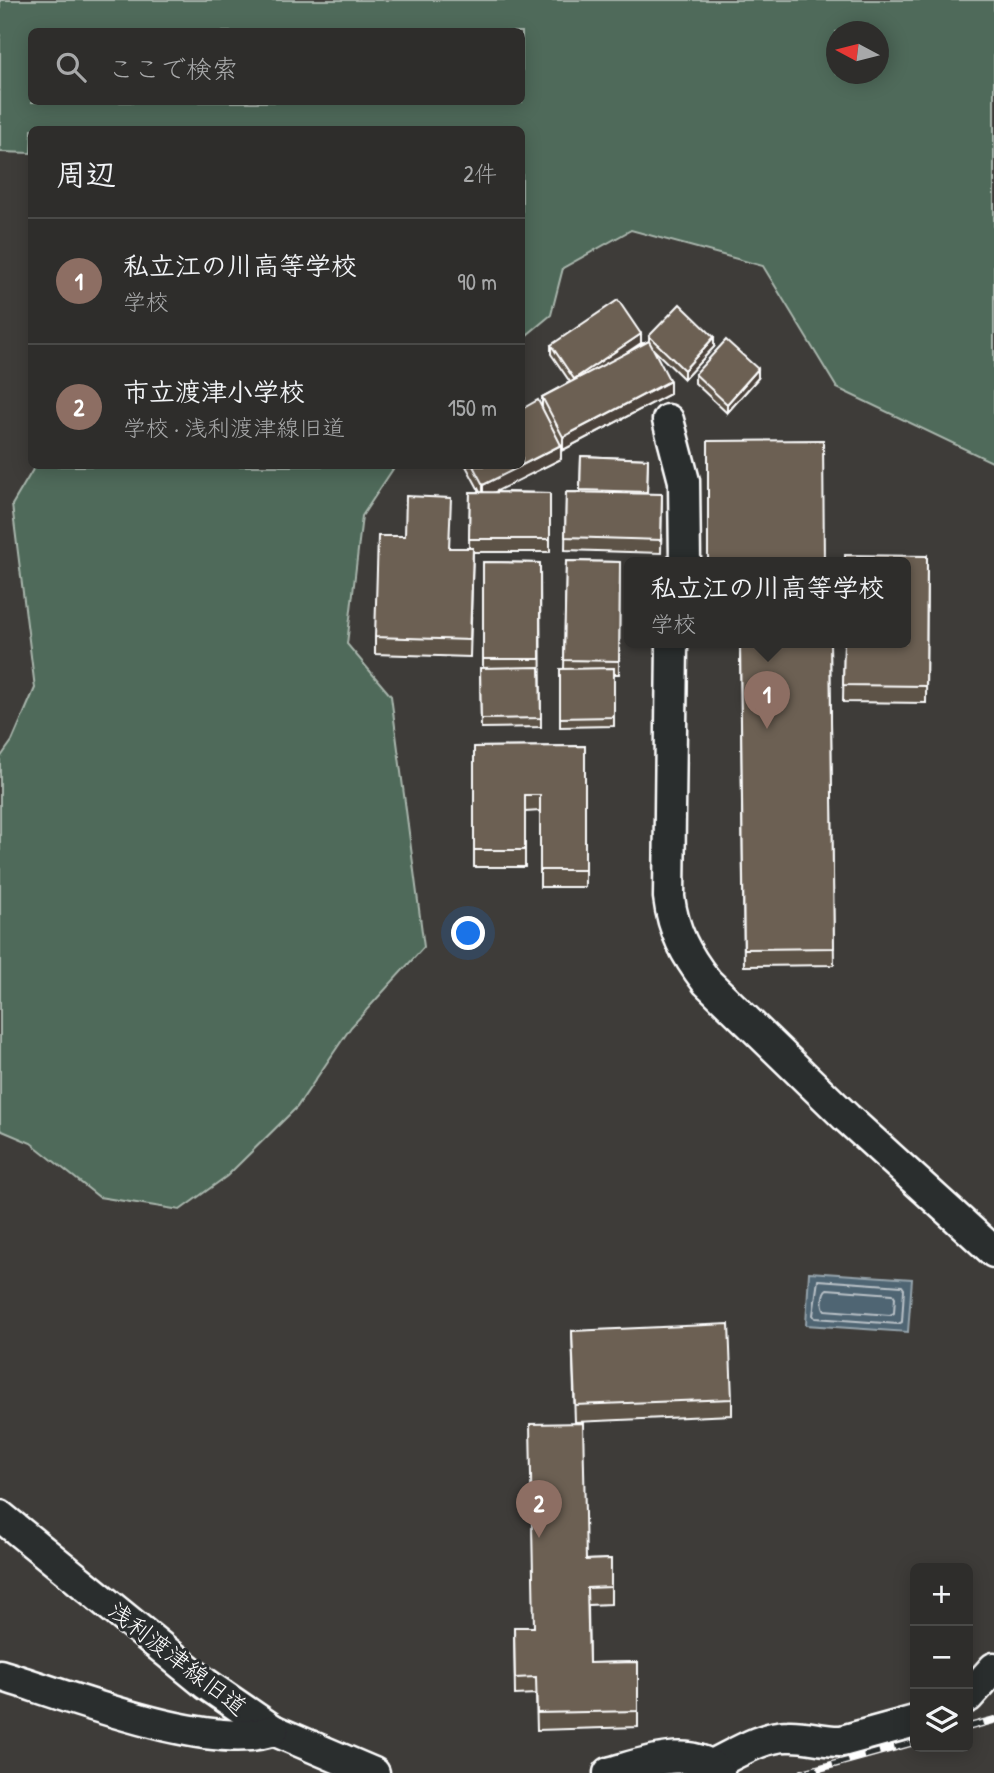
<!DOCTYPE html>
<html lang="ja">
<head>
<meta charset="utf-8">
<style>
	body { margin:0; font-family:"Patrick Hand","Klee One",sans-serif; background:#3a3937; color:#f1f3f6 }
	.controls { position:absolute; right:21px; bottom:21px; display:grid; overflow:hidden; border-radius:10px; box-shadow:0 4px 18px #0003 }
	.controls button { width:63px; height:63px; display:grid; place-items:center; padding:0; border:0; border-bottom:2px solid #494947; background:#2e2d2b; color:#f1f3f6; font:35px sans-serif }
	.compass { position:absolute; left:826px; top:21px; width:63px; height:63px; border-radius:50%; background:#2e2d2b; box-shadow:0 4px 18px #0003; rotate:277deg }
	.you { position:absolute; left:469px; top:934px; width:24px; height:24px; margin:-18px; border:5px solid #fff; border-radius:50%; background:#1a73e8; box-shadow:0 0 0 10px #1a73e833 }
	.badge { display:grid; place-items:center; width:46px; height:46px; border-radius:50%; background:#1a73e8; color:#fff; font-size:23px; font-weight:700 }
	.pin { position:absolute; translate:-50% -58px; filter:drop-shadow(0 2px 4px #0008) }
	.pin::after { content:''; position:absolute; top:37px; width:24px; height:21px; background:inherit; clip-path:polygon(0 0,100% 0,50% 100%) }
	.popup { position:absolute; left:624px; top:557px; width:287px; height:91px; box-sizing:border-box; display:grid; place-content:center; border-radius:10px; background:#2e2d2b; filter:drop-shadow(0 2px 5px #0005); font-size:23px; white-space:nowrap; color:#a7a8a9 }
	.popup b { font-size:26px; color:#f1f3f6 }
	.popup::after { content:''; position:absolute; left:50%; top:100%; margin-left:-14px; border:14px solid transparent; border-top-color:#2e2d2b }
	.list { margin:0; padding:0; list-style:none }
	h2 { display:flex; justify-content:space-between; align-items:center; height:91px; margin:0; padding:0 28px; font-size:30px }
	h2 small { font-size:23px; font-weight:400; color:#a7a8a9 }
	.list li { display:grid; grid-template-columns:46px 1fr auto; gap:21px; align-items:center; box-sizing:border-box; height:126px; padding:0 28px; border-top:2px solid #494947 }
	.list b { display:block; font-size:26px; white-space:nowrap }
	.list p { margin:0; font-size:23px; white-space:nowrap; color:#a7a8a9 }
	.list em { font-size:23px; font-style:normal; color:#a7a8a9 }
	.icon { flex:none; width:38px; height:38px; fill:none; stroke:currentColor; stroke-width:2; stroke-linecap:round; stroke-linejoin:round }
	.map { position:relative; flex:none; width:994px; height:1773px; overflow:hidden }
	.search { position:absolute; background:#2e2d2b; box-shadow:0 4px 18px #0003; left:28px; top:28px; width:497px; height:77px; display:flex; align-items:center; gap:18px; box-sizing:border-box; padding:0 24px; border-radius:10px; color:#a7a8a9; font-size:26px }
	.panel { position:absolute; background:#2e2d2b; box-shadow:0 4px 18px #0003; left:28px; top:126px; width:497px; height:343px; border-radius:10px }
	.map>svg:first-child { display:block }
	.green { fill:#506b5a; stroke:#a8b5ac; stroke-width:2; fill-rule:evenodd }
	.water { fill:#4f6573; stroke:#95a3ab; stroke-width:2 }
	.lines { fill:none; stroke-linecap:round; stroke-linejoin:round }
	.shore { stroke:#b9c1c7; stroke-width:2 }
	.minor-casing { stroke:#fff; stroke-width:35 }
	.minor { stroke:#2a2d2e; stroke-width:30 }
	.rail-casing { stroke:#fff; stroke-width:8 }
	.rail { stroke:#2a2d2e; stroke-width:5; stroke-dasharray:16; stroke-linecap:butt }
	.wall { fill:#5d5347; stroke:#fff; stroke-width:2 }
	.shaded-wall { fill:#4c433a; stroke:#fff; stroke-width:2 }
	.building { fill:#6c6053; stroke:#fff; stroke-width:2 }
	.labels { text-anchor:middle; dominant-baseline:central; stroke-width:6; stroke-linejoin:round; paint-order:stroke }
	.street-label { font-size:24px; fill:#fff; stroke:#2a2d2e }
</style>
</head>
<body>
<div class="map">
<svg width="994" height="1773" viewBox="0 0 994 1773">
	<rect width="100%" height="100%" fill="#3e3c39"/>
	<filter id="ink" filterUnits="userSpaceOnUse"><feTurbulence type="fractalNoise" baseFrequency=".0143" numOctaves="2"/><feDisplacementMap in="SourceGraphic" scale="14" xChannelSelector="R" yChannelSelector="G"/><feConvolveMatrix kernelMatrix="1 2 1 2 8 2 1 2 1" color-interpolation-filters="sRGB"/></filter>
	<g filter="url(#ink)">
		<!-- green -->
		<g class="green">
			<path d="M0,0H994V463L837,388L763,266L631,230L563,268L551,315L522,339V130H32L31,153L0,152ZM32,32H522V102H32ZM836,32H878V74H836Z"/>
			<path d="M35,466H395L362,516L347,644L391,696L424,947L351,1027L297,1107L227,1176L180,1210L99,1197L31,1143L0,1130V758L12,741L35,688L12,505Z"/>
		</g>
		<!-- water -->
		<path class="water" d="M809,1272L912,1279L908,1332L806,1325Z"/>
		<g class="lines">
			<!-- shore -->
			<g class="shore">
				<path d="M818,1280L902,1286L904,1289L902,1322L898,1324L815,1318L813,1315Z"/>
				<path d="M827,1289L893,1294L895,1297L894,1313L890,1315L825,1310C821,1306 822,1292 827,1289Z"/>
			</g>
			<defs>
				<g id="minor">
					<path d="M668,420L684,481L685,563"/>
					<path d="M672,643L669,897C673,931 686,955 707,982L847,1118L994,1252"/>
					<path d="M0,1516L206,1684L273,1730L374,1773"/>
					<path d="M0,1675C62,1694 215,1754 273,1730"/>
					<path d="M968,1697L994,1668"/>
					<path d="M712,1765C735,1754 762,1736 788,1736C806,1735 824,1742 842,1741L915,1721"/>
					<path d="M609,1773C642,1764 692,1743 719,1773"/>
				</g>
			</defs>
			<!-- minor casing -->
			<use href="#minor" class="minor-casing"/>
			<!-- minor -->
			<use href="#minor" class="minor"/>
			<defs>
				<g id="rail">
					<path d="M968,1727L994,1720"/>
					<path d="M802,1773L915,1742"/>
				</g>
			</defs>
			<!-- rail casing -->
			<use href="#rail" class="rail-casing"/>
			<!-- rail -->
			<use href="#rail" class="rail"/>
		</g>
		<!-- wall -->
		<g class="wall">
			<path d="M649,336L714,347L684,379L654,350L670,394L563,450L561,446V459L493,492L550,493V552H473L470,657L375,654V637L450,548H469L470,492H480L466,466H522L542,408V397L570,382L551,354V345L641,343L626,353L649,341Z"/>
			<path d="M695,374L758,378L727,413L695,383Z"/>
			<path d="M581,456L648,459L647,494H662L661,553L565,550L566,492H580Z"/>
			<path d="M927,556L926,703L843,702L844,643Z"/>
			<path d="M566,561L620,562L619,674H614V726L560,727V669H564Z"/>
			<path d="M483,562L540,563L541,727L481,728L480,668H483Z"/>
			<path d="M740,643H830L834,965L744,966Z"/>
			<path d="M585,746V887H540V811L525,812V867H474V747Z"/>
			<path d="M572,1331L732,1399V1415L575,1422Z"/>
			<path d="M611,1559V1604L588,1605L589,1663L638,1662V1727L537,1730L536,1694L515,1695L514,1627H534L586,1560Z"/>
		</g>
		<!-- shaded-wall -->
		<g class="shaded-wall">
			<path d="M641,334V343L574,388V379Z"/>
			<path d="M714,337V347L684,379V370Z"/>
			<path d="M758,369V378L727,413V404Z"/>
			<path d="M670,381V394L563,450V437Z"/>
			<path d="M561,445V459L483,498V485Z"/>
		</g>
		<!-- building -->
		<g class="building">
			<path d="M618,300L641,334L574,379L551,345Z"/>
			<path d="M680,304L714,337L684,370L649,336Z"/>
			<path d="M726,340L758,369L727,404L695,374Z"/>
			<path d="M649,341L670,381L563,437L542,397Z"/>
			<path d="M538,400L561,445L522,465V409Z"/>
			<path d="M823,440L824,563H708V441Z"/>
			<path d="M581,456L648,459L647,492L580,490Z"/>
			<path d="M473,466H521L483,485Z"/>
			<path d="M470,492L550,493V539H469Z"/>
			<path d="M566,492L662,494L661,540L565,537Z"/>
			<path d="M406,496L451,498L449,548H473L470,640L375,637L378,536H405Z"/>
			<path d="M845,555L927,556L926,686L843,685L844,643H905V563H845Z"/>
			<path d="M566,561L620,562L619,661L564,660Z"/>
			<path d="M483,562L540,563V659H483Z"/>
			<path d="M740,643H830L834,948L744,949Z"/>
			<path d="M540,667L541,718L481,719L480,668Z"/>
			<path d="M614,668V717L560,718V669Z"/>
			<path d="M585,746V870H540V795H525V850H474V747Z"/>
			<path d="M729,1324L732,1399L575,1405L572,1331Z"/>
			<path d="M583,1423L586,1560L611,1559V1587L587,1588L589,1663L638,1662V1711L537,1713L536,1677L515,1678L514,1627H534L530,1424Z"/>
		</g>
	</g>
	<g class="labels">
		<!-- street labels -->
		<g class="street-label">
			<text transform="translate(178 1658) rotate(38)">浅利渡津線旧道</text>
		</g>
	</g>
</svg>
<div class="controls">
<button>+</button>
<button>−</button>
<button><svg class="icon" aria-label="layers" viewBox="0 0 24 24"><path d="M12 4l9 5-9 5-9-5zM3 14l9 5 9-5"/></svg></button>
</div>
<svg class="compass" viewBox="-18 -18 36 36"><path d="M0-13l5 13h-10z" fill="#e53935"/><path d="M0 13l5-13h-10z" fill="#a7a8a9"/></svg>
<div class="you"></div>
<div class="pin badge" style="left:767px;top:729px;background:#8d6e63">1</div>
<div class="popup"><b>私立江の川高等学校</b>学校</div>
<div class="pin badge" style="left:539px;top:1538px;background:#8d6e63">2</div>
<div class="search"><svg class="icon" aria-label="search" viewBox="0 0 24 24"><circle cx="10" cy="10" r="6"/><path d="M15 15l6 6"/></svg>ここで検索</div>
<section class="panel">
<h2>周辺<small>2件</small></h2>
<ul class="list">
<li><span class="badge" style="background:#8d6e63">1</span><div><b>私立江の川高等学校</b><p>学校</p></div><em>90 m</em></li>
<li><span class="badge" style="background:#8d6e63">2</span><div><b>市立渡津小学校</b><p>学校 · 浅利渡津線旧道</p></div><em>150 m</em></li>
</ul>
</section>
</div>
</body>
</html>
